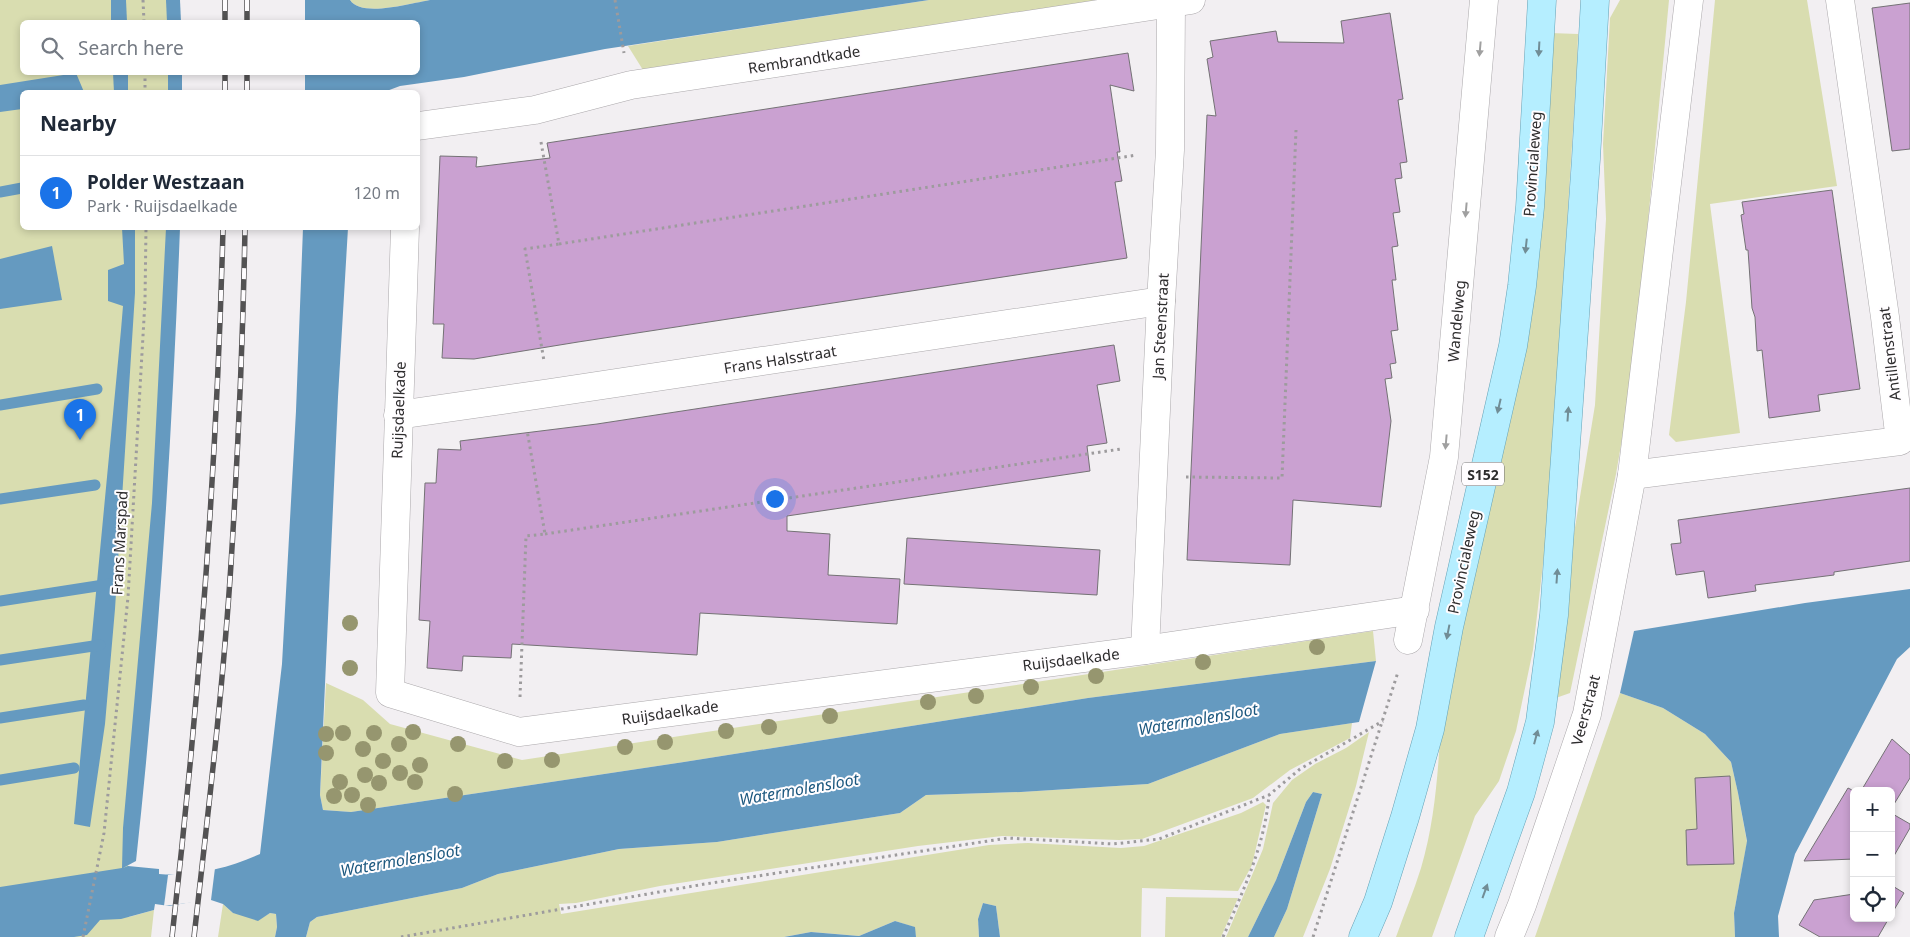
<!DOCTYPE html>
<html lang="en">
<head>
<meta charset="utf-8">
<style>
	body { margin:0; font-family:"Noto Sans",sans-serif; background:#f6f6f7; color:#1f2937 }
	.controls { position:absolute; right:15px; bottom:15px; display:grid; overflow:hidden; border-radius:8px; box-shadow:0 2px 8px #0003 }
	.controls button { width:45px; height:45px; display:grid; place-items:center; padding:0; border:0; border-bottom:1px solid #e0e1e3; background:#fff; color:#1f2937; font:25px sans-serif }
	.you { position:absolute; left:774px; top:498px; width:18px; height:18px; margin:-12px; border:4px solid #fff; border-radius:50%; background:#1a73e8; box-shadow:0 0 0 8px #1a73e833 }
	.badge { display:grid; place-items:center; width:32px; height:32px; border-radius:50%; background:#1a73e8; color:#fff; font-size:16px; font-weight:700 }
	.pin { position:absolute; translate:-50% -41px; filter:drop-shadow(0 1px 2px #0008) }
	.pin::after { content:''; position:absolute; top:26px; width:18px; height:15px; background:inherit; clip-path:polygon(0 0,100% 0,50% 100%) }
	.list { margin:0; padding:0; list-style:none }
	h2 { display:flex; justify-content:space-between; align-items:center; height:65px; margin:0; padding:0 20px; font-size:21px }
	h2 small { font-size:16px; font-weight:400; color:#747a83 }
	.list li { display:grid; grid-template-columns:32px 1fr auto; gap:15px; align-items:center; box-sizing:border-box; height:75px; padding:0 20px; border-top:1px solid #e0e1e3 }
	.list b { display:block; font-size:19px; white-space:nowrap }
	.list p { margin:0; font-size:16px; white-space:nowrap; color:#747a83 }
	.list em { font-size:16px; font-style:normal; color:#747a83 }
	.icon { flex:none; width:28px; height:28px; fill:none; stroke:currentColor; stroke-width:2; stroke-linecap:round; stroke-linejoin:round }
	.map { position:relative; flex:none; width:1910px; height:937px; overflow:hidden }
	.search { position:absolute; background:#fff; box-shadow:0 2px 8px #0003; left:20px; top:20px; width:400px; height:55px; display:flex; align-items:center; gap:12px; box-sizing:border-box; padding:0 18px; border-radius:8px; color:#747a83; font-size:19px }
	.panel { position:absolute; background:#fff; box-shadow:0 2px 8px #0003; left:20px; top:90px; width:400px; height:140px; border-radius:8px }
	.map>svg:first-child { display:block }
	.green { fill:#d9ddb0 }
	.water { fill:#659ac0 }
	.pier { fill:#f2eff2 }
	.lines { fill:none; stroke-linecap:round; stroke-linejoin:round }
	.stream { stroke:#659ac0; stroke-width:11 }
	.building { fill:#caa1d1; stroke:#747275 }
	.street-casing { stroke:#aba8ab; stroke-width:29 }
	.primary-casing { stroke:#66a2b6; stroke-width:29 }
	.path { stroke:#9d9b9d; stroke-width:3; stroke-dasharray:2.5 4; stroke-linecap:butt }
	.street { stroke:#fff; stroke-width:28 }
	.primary { stroke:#b5eeff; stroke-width:28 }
	.rail-casing { stroke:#535253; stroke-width:5.5 }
	.rail { stroke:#fffdff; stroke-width:4; stroke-dasharray:11; stroke-linecap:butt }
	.tree { fill:#96966f }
	.oneway { fill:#a0a0a0 }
	.oneway2 { fill:#718d96 }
	.labels { text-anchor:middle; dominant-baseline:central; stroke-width:4; stroke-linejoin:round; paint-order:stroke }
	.shield { fill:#fffdff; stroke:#6c6b6c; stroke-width:1 }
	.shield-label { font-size:14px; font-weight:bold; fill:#2d2c2d }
	.street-label { font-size:15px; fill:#2d2c2d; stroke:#fffdff }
	.water-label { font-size:16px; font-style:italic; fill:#1c587f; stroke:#fffdff }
</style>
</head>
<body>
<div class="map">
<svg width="1910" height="937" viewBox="0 0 1910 937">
	<rect width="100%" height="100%" fill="#f2eff2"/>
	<!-- green -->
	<g class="green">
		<path d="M0,0H169V22H22V72L170,73V92H22V228H168L164,362L128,867L129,917L154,910L151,937H0Z"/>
		<path d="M350,0H430C412,3 361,18 350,0Z"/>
		<path d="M929,0H1098L643,70L628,46Z"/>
		<path d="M1620,0H1669L1634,369L1616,474L1570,693L1553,699L1570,582L1572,546L1595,405L1606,219L1603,144L1610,18Z"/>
		<path d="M1715,0H1807L1837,186L1710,204L1740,433L1676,442L1669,435L1686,302Z"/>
		<path d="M1550,33L1578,34L1577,66L1559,351L1555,461L1533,650L1516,731L1499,781L1475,816L1432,937H1396C1404,914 1414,891 1421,868C1435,821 1438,772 1441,723Z"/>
		<path d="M1373,631L1376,661L1088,698L684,762L351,812L323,810L320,795L326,683L363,700L390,724L522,760Z"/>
		<path d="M1620,693L1663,708L1705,734L1731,762L1738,793L1747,842L1734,913L1735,937H1535Z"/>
		<path d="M1352,723L1350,738L1290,770L1253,798L1142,839L1119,840L1002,836L918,846L660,886L576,903L559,904L561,914L989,845L1028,843L1121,848L1144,846L1241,813L1263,802L1266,805L1252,865L1238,891L1142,888L1141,937H1000L996,906L983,903L978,919L979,937H916L914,927L895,921L859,936L811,932L784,937H306L310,922L317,917L462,888L498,874L619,849L717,842L900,813L926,795L1021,792L1148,784L1280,734Z"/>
		<path d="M1369,732L1356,786L1330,869L1303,937H1274L1287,909L1322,794L1313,792L1306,802L1276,880L1248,937H1226L1263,849L1273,803L1292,780L1315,764L1346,748Z"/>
		<path d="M1166,897L1238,898L1221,937H1165Z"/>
		<path d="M223,904L233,913L263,917L270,913L276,914L277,927L275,937H218Z"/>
	</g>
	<!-- water -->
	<g class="water">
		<path d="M111,0H126L127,22H111Z"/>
		<path d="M166,0H180L181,22H167Z"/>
		<path d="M305,0H350C361,18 412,3 430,0H929L605,49L464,77L400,86L384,92H305V73L418,72V22H305Z"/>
		<path d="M76,73L84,92H22V109L0,112V85Z"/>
		<path d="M113,73H128V92H114Z"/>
		<rect x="168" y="73" width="14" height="19"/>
		<path d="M122,228H135V293L115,609L105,724L90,827L74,824L121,330L123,306L108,301V270L124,264Z"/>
		<path d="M166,228H180C172,439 159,650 136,861L123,868L128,866L159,869V874C193,877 229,868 260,854L282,664L296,411L303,228H348L338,397L320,795L323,810L351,812L684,762L1088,698L1376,661L1359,722L1280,734L1148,784L1021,792L926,795L900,813L717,842L619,849L498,874L462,888L317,917L310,922L306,937H275L277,927L276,914L270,913L258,921L233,913L223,904L208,899L169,906L155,904L154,910L121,919L100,920L87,935L74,937H0V887L122,868L123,828L152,503Z"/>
		<path d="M52,246L62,300L0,309V259Z"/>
		<path d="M1910,589V647L1897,659L1795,854L1778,916L1779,937H1735L1734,913L1747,841L1738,793L1731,762L1705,734L1663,708L1620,693L1634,631L1805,603Z"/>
		<path d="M1313,792L1322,794L1287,909L1274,937H1248L1276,880L1306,802Z"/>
		<path d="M983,903L996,906L1000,937H979L978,919Z"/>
		<path d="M895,921L915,927L916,937H784L811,932L859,936Z"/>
	</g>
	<!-- pier -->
	<path class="pier" d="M215,868L211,900L164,906L168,875Z"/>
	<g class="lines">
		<!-- stream -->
		<g class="stream">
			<path d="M0,192L22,188"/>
			<path d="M0,405L97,389"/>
			<path d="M0,499L95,485"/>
			<path d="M0,601L110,584"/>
			<path d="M0,660L100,645"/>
			<path d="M0,718L84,705"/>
			<path d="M0,780L74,768"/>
		</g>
	</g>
	<!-- building -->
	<g class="building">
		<path d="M1910,3V149L1892,151L1872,8Z"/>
		<path d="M1390,13L1403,99L1398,100L1407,162L1400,163L1402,178L1395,179L1400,212L1393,213L1398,246L1392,247L1396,280H1392L1398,330L1391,331L1396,363L1390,364L1392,378L1385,379L1391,421L1381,507L1293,500L1290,565L1187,560L1207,115L1216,116L1207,59L1213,57L1210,41L1276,31L1278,42L1344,43L1341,21Z"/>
		<path d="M1128,53L1134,91L1110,85L1120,152H1117L1122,181L1115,182L1127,258L578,342L474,359L442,358L444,324H433L440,156L477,157L476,167L550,158L547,143Z"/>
		<path d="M1832,190L1860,389L1818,395L1820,411L1769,418L1762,350L1757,351L1755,317L1752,308L1748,250H1746L1741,215L1744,214L1742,202Z"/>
		<path d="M1114,345L1120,381L1097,385L1107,443L1087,446L1090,471L787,516V531L830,534L828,575L900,579L897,624L700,613L697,655L512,644L511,658L463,656L462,671L427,668L430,621L419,620L425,483H436L438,449L461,450L460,441L597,424Z"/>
		<path d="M1910,488V561L1834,572V575L1755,585L1756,591L1708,598L1704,571L1676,575L1671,544L1681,543L1678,520Z"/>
		<path d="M907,538L1100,550L1097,595L904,584Z"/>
		<path d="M1892,739L1910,755V778L1891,809V791H1861Z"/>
		<path d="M1730,776L1734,864L1687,865L1686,830L1697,829L1695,778Z"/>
		<path d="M1848,788L1854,791V859L1804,861Z"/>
		<path d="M1891,813L1910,824V828L1891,861Z"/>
		<path d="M1891,885L1904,893L1891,915Z"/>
		<path d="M1854,894V918H1889L1878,937H1820L1799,925L1814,900Z"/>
	</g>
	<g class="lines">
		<defs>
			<g id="street">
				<path d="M418,126L535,110L631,85L1191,0"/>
				<path d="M405,228L390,693L519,732L1145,650L1415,610"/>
				<path d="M398,415L550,393L1161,301"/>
				<path d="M1632,475L1900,441L1885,317L1840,0"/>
				<path d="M1408,640L1444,457L1484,0"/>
				<path d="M1145,650L1161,301L1170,150L1171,3"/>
				<path d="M1509,937L1522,905L1587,714L1632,475L1689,0"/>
			</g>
			<g id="primary">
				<path d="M1363,937L1378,902L1405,817L1430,729L1449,627L1513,346L1522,286L1530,207L1542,0"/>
				<path d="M1469,937L1521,792L1540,722L1554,615L1586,159L1595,0"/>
			</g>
		</defs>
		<!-- street casing -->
		<use href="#street" class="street-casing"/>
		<!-- primary casing -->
		<use href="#primary" class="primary-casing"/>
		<!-- path -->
		<g class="path">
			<path d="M143,0L144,22"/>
			<path d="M615,0L624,53"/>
			<path d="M145,72V92"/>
			<path d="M541,142L559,244L525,249L544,361"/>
			<path d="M559,244L1137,155"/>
			<path d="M1186,477L1282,478L1296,130"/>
			<path d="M545,534L1121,449"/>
			<path d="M520,697L526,536L545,534L527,430"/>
			<path d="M83,937L104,833L128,597L145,301L146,228"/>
			<path d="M401,937L705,884L1008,838L1113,844L1159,839L1269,795L1300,769L1383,721"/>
			<path d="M1223,937C1243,891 1265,845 1269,795"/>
			<path d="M1313,937L1398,672"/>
		</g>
		<!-- street -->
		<use href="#street" class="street"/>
		<!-- primary -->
		<use href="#primary" class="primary"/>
		<defs>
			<g id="rail">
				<path d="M225,0V22"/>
				<path d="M247,0V22"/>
				<path d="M225,92V72"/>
				<path d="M247,92V72"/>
				<path d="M172,937C199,701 217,465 223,228"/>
				<path d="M194,937C208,813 223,689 231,564C238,452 243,340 245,228"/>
			</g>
		</defs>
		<!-- rail casing -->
		<use href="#rail" class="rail-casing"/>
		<!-- rail -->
		<use href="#rail" class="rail"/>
	</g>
	<!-- trees -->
	<g class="tree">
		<circle cx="350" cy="623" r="8"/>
		<circle cx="1317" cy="647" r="8"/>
		<circle cx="1203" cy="662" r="8"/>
		<circle cx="350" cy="668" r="8"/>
		<circle cx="1096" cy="676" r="8"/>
		<circle cx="1031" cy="687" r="8"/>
		<circle cx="976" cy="696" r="8"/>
		<circle cx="928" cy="702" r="8"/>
		<circle cx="830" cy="716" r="8"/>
		<circle cx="769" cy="727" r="8"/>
		<circle cx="726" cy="731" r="8"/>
		<circle cx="413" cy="732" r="8"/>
		<circle cx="343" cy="733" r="8"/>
		<circle cx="374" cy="733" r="8"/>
		<circle cx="326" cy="734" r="8"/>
		<circle cx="665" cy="742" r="8"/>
		<circle cx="399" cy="744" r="8"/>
		<circle cx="458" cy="744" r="8"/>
		<circle cx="625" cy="747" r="8"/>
		<circle cx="363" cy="749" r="8"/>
		<circle cx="326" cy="753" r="8"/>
		<circle cx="552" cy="760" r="8"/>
		<circle cx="383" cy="761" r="8"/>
		<circle cx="505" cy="761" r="8"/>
		<circle cx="420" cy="765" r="8"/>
		<circle cx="400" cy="773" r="8"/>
		<circle cx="365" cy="775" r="8"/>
		<circle cx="340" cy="782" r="8"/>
		<circle cx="415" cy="782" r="8"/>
		<circle cx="379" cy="783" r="8"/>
		<circle cx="455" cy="794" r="8"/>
		<circle cx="352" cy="795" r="8"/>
		<circle cx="334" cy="796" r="8"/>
		<circle cx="368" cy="805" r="8"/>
	</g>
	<!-- one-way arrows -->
	<defs><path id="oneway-solid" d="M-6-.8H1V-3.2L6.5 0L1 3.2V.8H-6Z" transform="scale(1.25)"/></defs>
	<g class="oneway">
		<use href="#oneway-solid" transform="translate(1480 49) rotate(95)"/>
		<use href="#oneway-solid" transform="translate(1466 210) rotate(95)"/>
		<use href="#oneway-solid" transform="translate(1446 442) rotate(95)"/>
	</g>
	<g class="oneway2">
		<use href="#oneway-solid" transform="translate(1539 49) rotate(93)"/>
		<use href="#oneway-solid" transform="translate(1526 246) rotate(96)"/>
		<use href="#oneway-solid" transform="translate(1499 406) rotate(103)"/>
		<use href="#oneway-solid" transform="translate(1568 414) rotate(-86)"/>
		<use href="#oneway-solid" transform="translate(1557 576) rotate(-86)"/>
		<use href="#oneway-solid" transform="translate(1448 632) rotate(101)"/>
		<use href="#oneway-solid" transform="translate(1536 737) rotate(-75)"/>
		<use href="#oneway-solid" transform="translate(1485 891) rotate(-70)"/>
	</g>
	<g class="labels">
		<!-- shield labels -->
		<rect class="shield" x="1462" y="462.5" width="42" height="23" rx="4"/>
		<g class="shield-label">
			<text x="1483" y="474">S152</text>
		</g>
		<!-- street labels -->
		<g class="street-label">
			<text transform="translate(804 59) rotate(-9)">Rembrandtkade</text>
			<text transform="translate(1532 164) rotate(-86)">Provincialeweg</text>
			<text transform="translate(1456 321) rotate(-85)">Wandelweg</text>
			<text transform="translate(1160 326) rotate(-87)">Jan Steenstraat</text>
			<text transform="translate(1889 354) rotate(-97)">Antillenstraat</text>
			<text transform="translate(780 359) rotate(-9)">Frans Halsstraat</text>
			<text transform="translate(398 410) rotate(-88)">Ruijsdaelkade</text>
			<text transform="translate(119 543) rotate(-87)">Frans Marspad</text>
			<text transform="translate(1463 562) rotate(-78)">Provincialeweg</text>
			<text transform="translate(1071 659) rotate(-7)">Ruijsdaelkade</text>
			<text transform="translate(1585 710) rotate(-75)">Veerstraat</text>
			<text transform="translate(670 712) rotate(-8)">Ruijsdaelkade</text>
		</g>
		<!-- water labels -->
		<g class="water-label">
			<text transform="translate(1198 719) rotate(-10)">Watermolensloot</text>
			<text transform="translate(799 789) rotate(-10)">Watermolensloot</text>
			<text transform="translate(400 860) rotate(-10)">Watermolensloot</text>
		</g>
	</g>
</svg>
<div class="controls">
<button>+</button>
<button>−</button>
<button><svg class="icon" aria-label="locate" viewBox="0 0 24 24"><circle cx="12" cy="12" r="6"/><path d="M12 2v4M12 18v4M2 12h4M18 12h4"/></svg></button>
</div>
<div class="you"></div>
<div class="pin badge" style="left:80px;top:440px">1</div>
<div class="search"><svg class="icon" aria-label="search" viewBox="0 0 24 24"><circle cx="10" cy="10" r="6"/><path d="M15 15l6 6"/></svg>Search here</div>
<section class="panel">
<h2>Nearby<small></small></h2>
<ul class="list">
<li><span class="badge">1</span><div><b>Polder Westzaan</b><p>Park · Ruijsdaelkade</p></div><em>120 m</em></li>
</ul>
</section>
</div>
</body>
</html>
